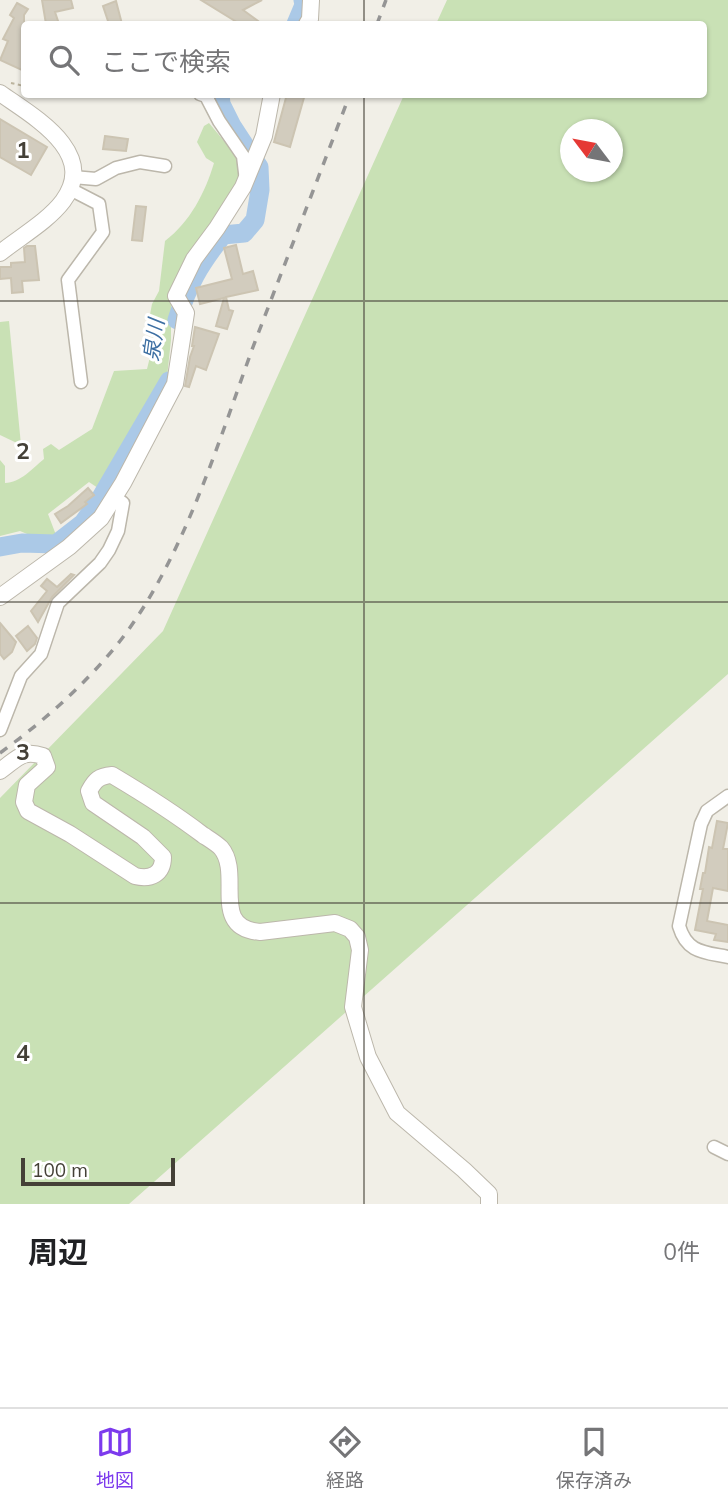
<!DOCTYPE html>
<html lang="ja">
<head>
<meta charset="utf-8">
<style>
	body { margin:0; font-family:Mulish,"Noto Sans JP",sans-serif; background:#f2f2f2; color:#202124 }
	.compass { position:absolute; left:560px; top:119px; width:63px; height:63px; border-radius:50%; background:#fff; box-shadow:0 2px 5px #0004; rotate:302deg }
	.scale { position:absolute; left:21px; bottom:18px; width:154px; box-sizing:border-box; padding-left:7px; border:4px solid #444037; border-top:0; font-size:19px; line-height:24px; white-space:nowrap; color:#444037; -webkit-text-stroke:5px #fff; paint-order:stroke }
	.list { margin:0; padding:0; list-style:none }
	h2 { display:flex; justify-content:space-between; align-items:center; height:91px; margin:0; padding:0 28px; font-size:30px }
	h2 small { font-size:23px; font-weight:400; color:#757577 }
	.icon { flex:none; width:38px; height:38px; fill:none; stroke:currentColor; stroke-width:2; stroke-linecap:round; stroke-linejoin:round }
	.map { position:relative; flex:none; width:728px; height:1204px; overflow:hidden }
	.search { position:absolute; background:#fff; box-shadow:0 2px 5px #0004; left:21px; right:21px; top:21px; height:77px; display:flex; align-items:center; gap:18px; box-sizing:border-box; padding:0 24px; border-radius:7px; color:#757577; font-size:26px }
	.sheet { height:203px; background:#fff }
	nav { display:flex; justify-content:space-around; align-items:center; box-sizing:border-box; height:98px; border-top:2px solid #e0e0e0; background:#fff; font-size:19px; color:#757577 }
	nav a { display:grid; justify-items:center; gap:4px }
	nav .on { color:#7c3aed }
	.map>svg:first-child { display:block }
	.green { fill:#c9e1b5; fill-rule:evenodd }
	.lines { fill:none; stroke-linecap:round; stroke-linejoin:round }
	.river { stroke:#abc9e7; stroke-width:19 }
	.building { fill:#d2ccbe; stroke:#ccc4b2; stroke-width:2 }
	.minor-casing { stroke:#bcb7ab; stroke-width:15 }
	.tertiary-casing { stroke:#bcb7ab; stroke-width:18 }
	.path { stroke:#bcb49e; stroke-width:2; stroke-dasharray:3.5 3.5; stroke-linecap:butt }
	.minor { stroke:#fff; stroke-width:12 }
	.tertiary { stroke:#fff; stroke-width:16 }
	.rail { stroke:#959595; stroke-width:3.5; stroke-dasharray:9 9; stroke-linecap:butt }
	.grid { fill:none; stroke:#444037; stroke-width:2; stroke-opacity:0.55 }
	.labels { text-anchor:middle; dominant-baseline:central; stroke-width:6; stroke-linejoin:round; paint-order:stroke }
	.water-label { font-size:21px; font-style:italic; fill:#3d6fa2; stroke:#fff }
	.grid-label { font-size:23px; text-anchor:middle; font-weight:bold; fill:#444037; stroke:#fff; stroke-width:6; stroke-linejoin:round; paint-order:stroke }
</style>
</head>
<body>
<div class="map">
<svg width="728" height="1204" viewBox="0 0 728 1204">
	<rect width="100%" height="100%" fill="#f1efe7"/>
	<!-- green -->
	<g class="green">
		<path d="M447,0H728V674L129,1204H0V798L163,631L404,95L704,94V24H436ZM570,130H612V172H570Z"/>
		<path d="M209,123L238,158L242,170L238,188L171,300V340L167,377L101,490L89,482L48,514L56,535L39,539L20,531L0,536V460L5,466V483C20,483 33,468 44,459L43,449L51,444L59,450L92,429L114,371L147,369L154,341L148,325L152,304L159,291L165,241C190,222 205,193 214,163L206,158L197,142L204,126Z"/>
		<path d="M9,321L21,445L0,435V322Z"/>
	</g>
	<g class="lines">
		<!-- river -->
		<g class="river">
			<path d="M296,24L304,5L303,0"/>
			<path d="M177,320C188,284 200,264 223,235L244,233L255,220L260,190L259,167L232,126L221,104L220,94"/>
			<path d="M0,547L22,543L56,544L83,523L100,499L169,381"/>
		</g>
	</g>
	<!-- building -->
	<g class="building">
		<path d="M42,0H71L73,8L55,12L59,24H46Z"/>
		<path d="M201,0H262L243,10L262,24H240Z"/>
		<path d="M116,1L122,24H109L103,6Z"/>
		<path d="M17,3L28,9L24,15V71L0,60L8,41L3,39L14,18L10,15Z"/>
		<path d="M287,94H305L290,147L274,142Z"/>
		<path d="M0,119L47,147L31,175L0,157Z"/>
		<path d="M105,136L128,139L126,151L103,149Z"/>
		<path d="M136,206L146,207L142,241L132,240Z"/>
		<path d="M236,245L243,274L253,271L258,290L226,297L229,310L233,311L227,329L216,326L224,298L200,304L196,288L232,279L224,248Z"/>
		<path d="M27,246H35L39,280L22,281L23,292L12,293L11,278L0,279V267H11V263L25,262L24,248Z"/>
		<path d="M195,327L219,334L206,370L196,366L189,387L185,386L190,357L194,346H192Z"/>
		<path d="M88,488L94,495L85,502L87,504L61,523L55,514L68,506Z"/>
		<path d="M71,574L74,575L52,597L38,622L31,611L47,591L41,586L47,579L57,587Z"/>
		<path d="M0,623L16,642L12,652L4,659L0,654Z"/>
		<path d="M28,626L37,638L35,644L27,651L16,636Z"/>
		<path d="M717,821L728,823L723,849H728V891L713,888L707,921L728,925V942L714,940L716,934L695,930L703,889H700L703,873H705L709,847L712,848Z"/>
	</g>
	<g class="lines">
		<defs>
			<g id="minor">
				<path d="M200,94L206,96L219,121L243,156L246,181"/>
				<path d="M73,177L96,179L116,168L140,162L165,166"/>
				<path d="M70,189L99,204L103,232L68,280L81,382"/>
				<path d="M0,730L21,676L41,654L58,603L100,563L109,550L118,531L123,503L115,497"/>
				<path d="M728,796L707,811L701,824L679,926C687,953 704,952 728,957"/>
				<path d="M714,1147L728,1154"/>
			</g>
			<g id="tertiary">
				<path d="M307,24L310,19L311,0"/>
				<path d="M0,93C32,116 99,152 63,201C48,221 20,237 0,253"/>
				<path d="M0,597L69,547L101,518L123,483L175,384L186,313L176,296L194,259L217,228L243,187L264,136L272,94"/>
				<path d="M0,771C17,759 22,749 43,756L47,767L27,785L24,802L28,811L70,834L135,876C151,880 163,874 163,857L143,837L93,803L89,791C95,780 99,776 112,775C144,794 174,813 203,835C209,839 216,843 221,848C243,874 209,928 260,932L335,923L350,929L357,937L360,950L353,1007L368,1057L397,1113L464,1170L489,1194V1204"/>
			</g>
		</defs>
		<!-- minor casing -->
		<use href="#minor" class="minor-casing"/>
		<!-- tertiary casing -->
		<use href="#tertiary" class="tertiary-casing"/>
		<!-- path -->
		<path class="path" d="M11,83L24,86"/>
		<!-- minor -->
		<use href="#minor" class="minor"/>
		<!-- tertiary -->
		<use href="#tertiary" class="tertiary"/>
		<!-- rail -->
		<g class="rail">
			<path d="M377,24L386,0"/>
			<path d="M0,753C44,721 86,684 120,641C183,560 218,443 253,347C285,263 318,179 350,94"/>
		</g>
	</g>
	<!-- grid -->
	<path class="grid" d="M364,0V24M364,94V1204M0,301H728M0,602H728M0,903H728"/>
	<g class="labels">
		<!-- water labels -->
		<g class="water-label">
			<text transform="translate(153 340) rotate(-82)">泉川</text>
		</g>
	</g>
	<g class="grid-label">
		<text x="23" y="158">1</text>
		<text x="23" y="459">2</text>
		<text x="23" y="760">3</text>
		<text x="23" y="1061">4</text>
	</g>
</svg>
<svg class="compass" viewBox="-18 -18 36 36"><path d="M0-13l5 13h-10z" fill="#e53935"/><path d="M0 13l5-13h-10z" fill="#757577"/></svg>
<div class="scale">100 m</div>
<div class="search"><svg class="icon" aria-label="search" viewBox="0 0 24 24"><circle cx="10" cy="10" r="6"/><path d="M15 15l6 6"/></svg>ここで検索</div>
</div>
<section class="sheet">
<h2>周辺<small>0件</small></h2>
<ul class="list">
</ul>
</section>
<nav>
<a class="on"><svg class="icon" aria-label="map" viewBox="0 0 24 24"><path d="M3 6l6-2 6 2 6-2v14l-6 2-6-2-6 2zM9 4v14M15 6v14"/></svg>地図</a>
<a><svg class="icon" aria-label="directions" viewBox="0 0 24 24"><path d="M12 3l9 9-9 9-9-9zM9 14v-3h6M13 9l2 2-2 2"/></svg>経路</a>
<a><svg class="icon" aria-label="saved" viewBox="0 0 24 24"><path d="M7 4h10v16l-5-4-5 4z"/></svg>保存済み</a>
</nav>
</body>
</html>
